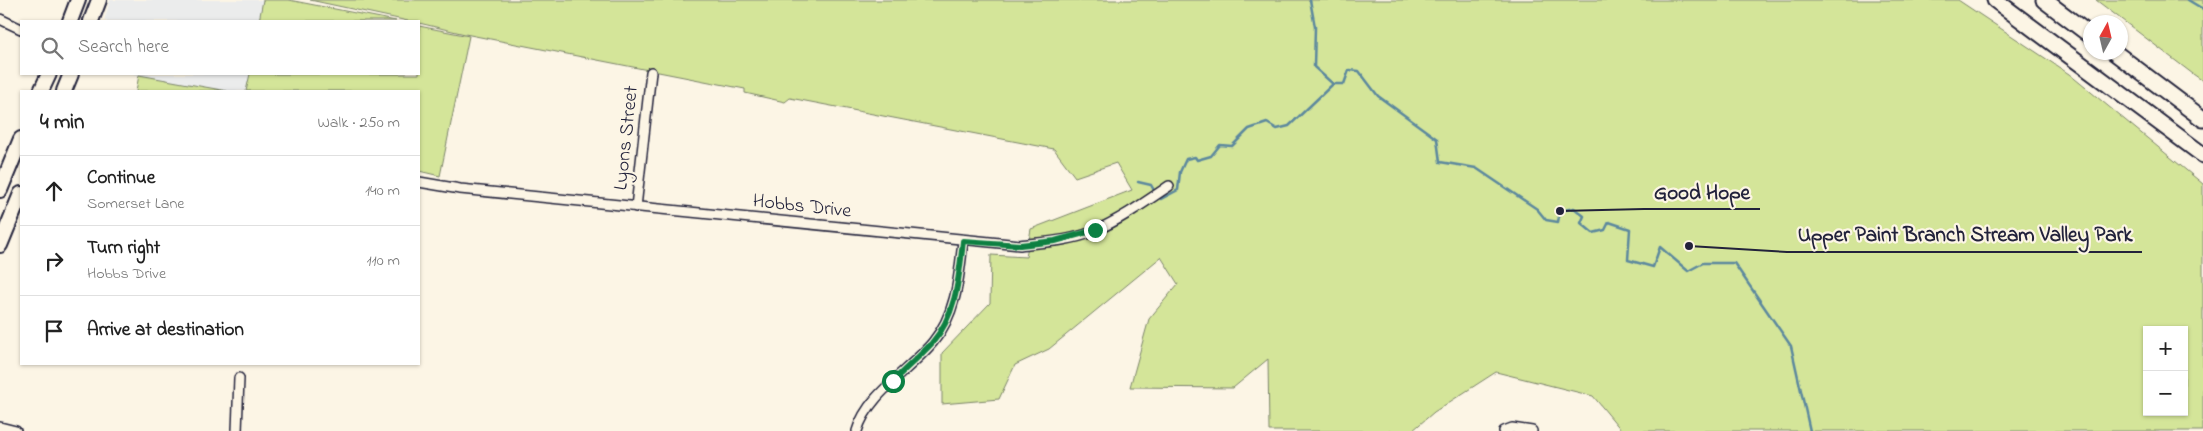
<!DOCTYPE html>
<html lang="en">
<head>
<meta charset="utf-8">
<style>
	body { margin:0; font-family:"Indie Flower",sans-serif; background:#f6f6f6; color:#222 }
	.controls { position:absolute; right:15px; bottom:15px; display:grid; overflow:hidden; border-radius:0px; box-shadow:0 1px 4px #0004 }
	.controls button { width:45px; height:45px; display:grid; place-items:center; padding:0; border:0; border-bottom:1px solid #e0e0e0; background:#fff; color:#222; font:25px sans-serif }
	.compass { position:absolute; left:2083px; top:15px; width:45px; height:45px; border-radius:50%; background:#fff; box-shadow:0 1px 4px #0004; rotate:8deg }
	.stop { position:absolute; width:15px; height:15px; margin:-11px; border:4px solid #0b8043; border-radius:50%; background:#fff }
	.stop.end { background:#0b8043; border-color:#fff; box-shadow:0 1px 5px #0008 }
	.list { margin:0; padding:0; list-style:none }
	h2 { display:flex; justify-content:space-between; align-items:center; height:65px; margin:0; padding:0 20px; font-size:21px }
	h2 small { font-size:16px; font-weight:400; color:#767676 }
	.list li { display:grid; grid-template-columns:32px 1fr auto; gap:15px; align-items:center; box-sizing:border-box; height:70px; padding:0 20px; border-top:1px solid #e0e0e0 }
	.list b { display:block; font-size:19px; white-space:nowrap }
	.list p { margin:0; font-size:16px; white-space:nowrap; color:#767676 }
	.list em { font-size:16px; font-style:normal; color:#767676 }
	.icon { flex:none; width:28px; height:28px; fill:none; stroke:currentColor; stroke-width:2; stroke-linecap:round; stroke-linejoin:round }
	.map { position:relative; flex:none; width:2203px; height:431px; overflow:hidden }
	.search { position:absolute; background:#fff; box-shadow:0 1px 4px #0004; left:20px; top:20px; width:400px; height:55px; display:flex; align-items:center; gap:12px; box-sizing:border-box; padding:0 18px; border-radius:0px; color:#767676; font-size:19px }
	.panel { position:absolute; background:#fff; box-shadow:0 1px 4px #0004; left:20px; top:90px; width:400px; height:275px; border-radius:0px }
	.map>svg:first-child { display:block }
	.built { fill:#ebecec }
	.green { fill:#d4e599; stroke:#7b846a; fill-rule:evenodd }
	.lines { fill:none; stroke-linecap:round; stroke-linejoin:round }
	.stream { stroke:#5b889e; stroke-width:2.5 }
	.street-casing { stroke:#22223b; stroke-width:12 }
	.primary-casing { stroke:#22223b; stroke-width:18 }
	.highway-casing { stroke:#22223b; stroke-width:19 }
	.street { stroke:#fcf5e5; stroke-width:9 }
	.primary { stroke:#fcf5e5; stroke-width:14 }
	.highway { stroke:#fcf5e5; stroke-width:15 }
	.route { stroke:#0b8043; stroke-width:6 }
	.labels { text-anchor:middle; dominant-baseline:central; stroke-width:4.5; stroke-linejoin:round; paint-order:stroke }
	.street-label { font-size:20px; fill:#22223b; stroke:#fcf5e5 }
	.leader { fill:none; stroke:#22223b; stroke-width:2 }
	.callout-dot { fill:#22223b; stroke:#fcf5e5; stroke-width:2 }
	.callout-label { font-size:21px; text-anchor:middle; font-weight:bold; fill:#22223b; stroke:#fcf5e5; stroke-width:4.5; stroke-linejoin:round; paint-order:stroke }
</style>
</head>
<body>
<div class="map">
<svg width="2203" height="431" viewBox="0 0 2203 431">
	<rect width="100%" height="100%" fill="#fcf5e5"/>
	<filter id="ink" filterUnits="userSpaceOnUse"><feTurbulence type="fractalNoise" baseFrequency=".02" numOctaves="2"/><feDisplacementMap in="SourceGraphic" scale="10" xChannelSelector="R" yChannelSelector="G"/><feConvolveMatrix kernelMatrix="1 2 1 2 8 2 1 2 1" color-interpolation-filters="sRGB"/></filter>
	<g filter="url(#ink)">
		<!-- built -->
		<g class="built">
			<path d="M110,0H263L259,21H104Z"/>
			<path d="M131,74H250L246,91H227Z"/>
		</g>
		<!-- green -->
		<g class="green">
			<path d="M263,0H289L396,21H259Z"/>
			<path d="M310,0H1958L2069,74L2203,184V431H1622L1593,396L1496,372L1434,412L1412,431H1269L1268,359L1233,388L1130,387L1149,319L1178,284L1161,257L1049,349L1015,365L999,399L942,404V353L990,303L991,255L1026,257L1031,229L1132,190L1116,163L1075,177L1054,149L790,98L785,102L745,93V89L465,34L419,23V21H408ZM2147,330H2184V412H2147Z"/>
			<path d="M2096,0H2203V81L2193,74Z"/>
			<path d="M419,26L469,36L440,176L419,171V91H246L250,74H419Z"/>
			<path d="M139,75L227,91H136Z"/>
		</g>
		<g class="lines">
			<!-- stream -->
			<g class="stream">
				<path d="M1310,0L1315,27L1314,67L1333,84H1344L1349,70L1359,71L1378,96L1437,139L1440,162L1476,168L1537,209L1546,220L1558,222L1560,211L1574,208L1584,216L1581,223L1593,233L1605,230L1609,222L1630,229L1628,260L1653,267L1660,247L1688,271L1703,263H1734L1791,346L1810,431"/>
				<path d="M2188,0L2203,9"/>
				<path d="M1138,182L1151,185L1155,192"/>
				<path d="M1159,196L1161,199L1178,190L1180,172L1186,159L1195,157L1197,160L1211,156L1220,145L1232,146L1249,129L1267,123L1277,129L1289,126L1333,84"/>
			</g>
			<defs>
				<g id="street">
					<path d="M0,19L21,29"/>
					<path d="M419,182L460,189L1020,245C1044,242 1070,241 1092,232C1120,220 1144,203 1169,186"/>
					<path d="M636,207L651,72"/>
					<path d="M0,427L16,431"/>
					<path d="M237,431L239,378"/>
					<path d="M857,431C867,395 910,370 933,342C957,313 959,276 963,241"/>
					<path d="M1504,431L1512,428L1532,431"/>
				</g>
				<g id="primary">
					<path d="M70,21L78,0"/>
					<path d="M91,21L99,0"/>
					<path d="M41,91L49,74"/>
					<path d="M64,91L71,74"/>
					<path d="M0,190L21,139"/>
					<path d="M0,245L21,194"/>
				</g>
				<g id="highway">
					<path d="M1995,0L2203,155"/>
					<path d="M2044,0L2090,35"/>
					<path d="M2114,52L2203,119"/>
				</g>
			</defs>
			<!-- street casing -->
			<use href="#street" class="street-casing"/>
			<!-- primary casing -->
			<use href="#primary" class="primary-casing"/>
			<!-- highway casing -->
			<use href="#highway" class="highway-casing"/>
			<!-- street -->
			<use href="#street" class="street"/>
			<!-- primary -->
			<use href="#primary" class="primary"/>
			<!-- highway -->
			<use href="#highway" class="highway"/>
		</g>
	</g>
	<g class="lines" filter="url(#ink)">
		<!-- route -->
		<path class="route" d="M893,381C906,368 920,356 932,343C957,314 959,276 963,241L1020,245L1055,241L1095,230"/>
	</g>
	<g class="labels">
		<!-- street labels -->
		<g class="street-label">
			<text transform="translate(627 138) rotate(-84)">Lyons Street</text>
			<text transform="translate(802 207) rotate(6)">Hobbs Drive</text>
		</g>
	</g>
	<!-- callouts -->
	<path class="leader" d="M1560 211L1644 209H1760M1689 246L1787 252H2142"/>
	<g class="callout-dot">
		<circle cx="1560" cy="211" r="5"/>
		<circle cx="1689" cy="246" r="5"/>
	</g>
	<g class="callout-label">
		<text x="1702" y="199">Good Hope</text>
		<text x="1965" y="241">Upper Paint Branch Stream Valley Park</text>
	</g>
</svg>
<div class="controls">
<button>+</button>
<button>−</button>
</div>
<svg class="compass" viewBox="-18 -18 36 36"><path d="M0-13l5 13h-10z" fill="#e53935"/><path d="M0 13l5-13h-10z" fill="#767676"/></svg>
<div class="stop" style="left:893px;top:381px"></div>
<div class="stop end" style="left:1095px;top:230px"></div>
<div class="search"><svg class="icon" aria-label="search" viewBox="0 0 24 24"><circle cx="10" cy="10" r="6"/><path d="M15 15l6 6"/></svg>Search here</div>
<section class="panel">
<h2>4 min<small>Walk · 250 m</small></h2>
<ul class="list">
<li><svg class="icon" aria-label="ahead" viewBox="0 0 24 24"><path d="M12 20V5M6 11l6-6 6 6"/></svg><div><b>Continue</b><p>Somerset Lane</p></div><em>140 m</em></li>
<li><svg class="icon" aria-label="right" viewBox="0 0 24 24"><path d="M7 20v-9h11M14 6l5 5-5 5"/></svg><div><b>Turn right</b><p>Hobbs Drive</p></div><em>110 m</em></li>
<li><svg class="icon" aria-label="arrive" viewBox="0 0 24 24"><path d="M6 21V4h12l-3 4 3 4H6"/></svg><div><b>Arrive at destination</b></div></li>
</ul>
</section>
</div>
</body>
</html>
